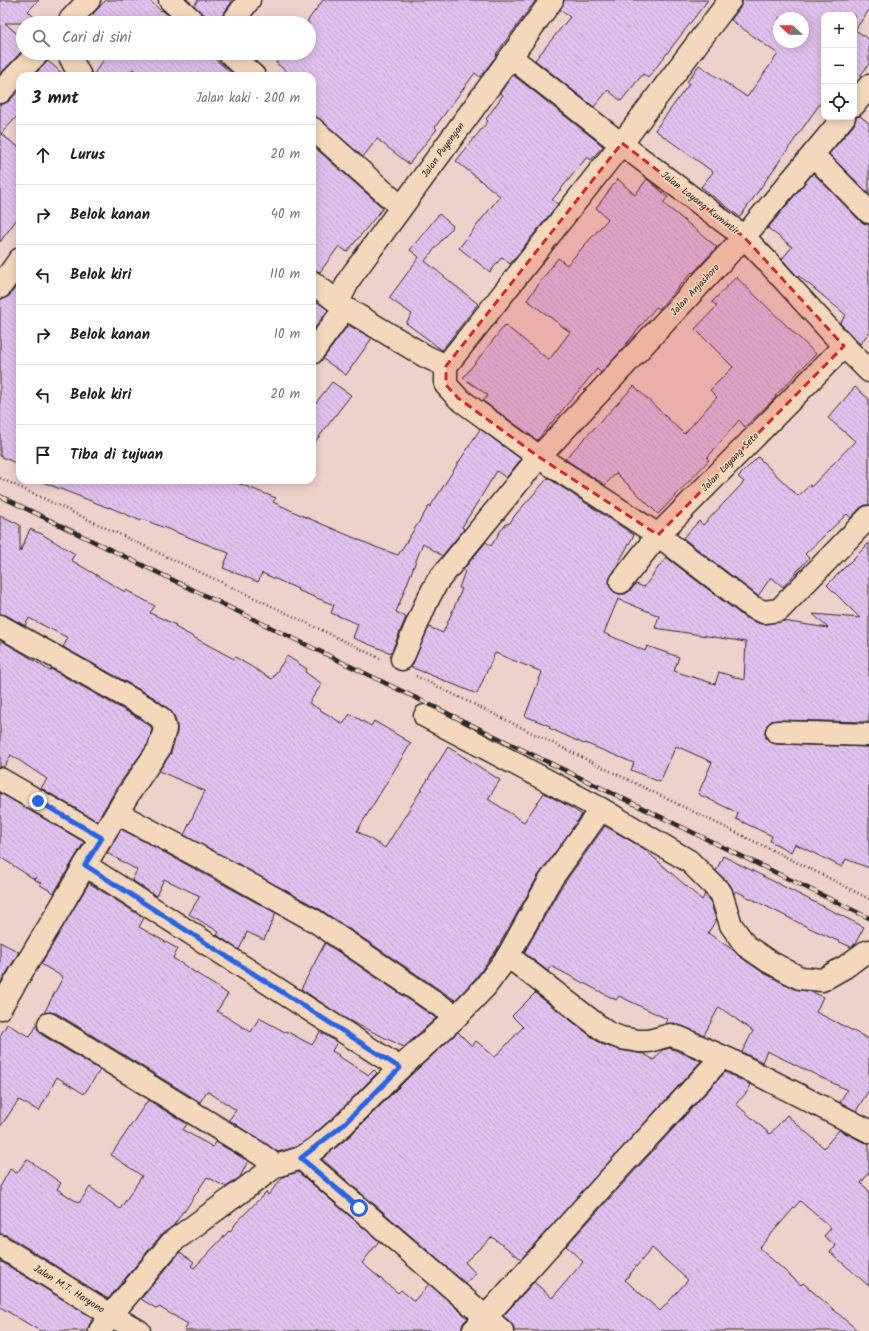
<!DOCTYPE html>
<html lang="id">
<head>
<meta charset="utf-8">
<style>
	body { margin:0; font-family:Kalam,sans-serif; background:#f6f6f6; color:#202124 }
	.controls { position:absolute; right:12px; top:12px; display:grid; overflow:hidden; border-radius:8px; box-shadow:0 2px 10px #0003 }
	.controls button { width:36px; height:36px; display:grid; place-items:center; padding:0; border:0; border-bottom:1px solid #e0e0e0; background:#fff; color:#202124; font:20px sans-serif }
	.compass { position:absolute; left:773px; top:12px; width:36px; height:36px; border-radius:50%; background:#fff; box-shadow:0 2px 10px #0003; rotate:292deg }
	.stop { position:absolute; width:12px; height:12px; margin:-9px; border:3px solid #2563eb; border-radius:50%; background:#fff }
	.stop.end { background:#2563eb; border-color:#fff; box-shadow:0 1px 4px #0008 }
	.list { margin:0; padding:0; list-style:none }
	h2 { display:flex; justify-content:space-between; align-items:center; height:52px; margin:0; padding:0 16px; font-size:17px }
	h2 small { font-size:13px; font-weight:400; color:#757577 }
	.list li { display:grid; grid-template-columns:26px 1fr auto; gap:12px; align-items:center; box-sizing:border-box; height:60px; padding:0 16px; border-top:1px solid #e0e0e0 }
	.list b { display:block; font-size:15px; white-space:nowrap }
	.list em { font-size:13px; font-style:normal; color:#757577 }
	.icon { flex:none; width:22px; height:22px; fill:none; stroke:currentColor; stroke-width:2; stroke-linecap:round; stroke-linejoin:round }
	.map { position:relative; flex:none; width:869px; height:1331px; overflow:hidden }
	.search { position:absolute; background:#fff; box-shadow:0 2px 10px #0003; left:16px; top:16px; width:300px; height:44px; display:flex; align-items:center; gap:10px; box-sizing:border-box; padding:0 14px; border-radius:22px; color:#757577; font-size:15px }
	.panel { position:absolute; background:#fff; box-shadow:0 2px 10px #0003; left:16px; top:72px; width:300px; height:412px; border-radius:12px }
	.map>svg:first-child { display:block }
	.building { fill:url(#building-back-hatch); stroke:#2b2b2b; fill-rule:evenodd }
	.lines { fill:none; stroke-linecap:round; stroke-linejoin:round }
	.minor-casing { stroke:#2b2b2b; stroke-width:25 }
	.path { stroke:#2b2b2b; stroke-width:2.5; stroke-dasharray:1 3; stroke-linecap:butt }
	.minor { stroke:#f5d8bc; stroke-width:22 }
	.rail-casing { stroke:#2b2b2b; stroke-width:4.5 }
	.rail { stroke:#f5d8bc; stroke-width:3; stroke-dasharray:9; stroke-linecap:butt }
	.route { stroke:#2563eb; stroke-width:5 }
	.marked { fill:#d62828; fill-opacity:0.2; stroke:#d62828; stroke-width:3; stroke-dasharray:8 5; stroke-linejoin:round }
	.labels { text-anchor:middle; dominant-baseline:central; stroke-width:3; stroke-linejoin:round; paint-order:stroke }
	.street-label { font-size:10px; fill:#2b2b2b; stroke:#f5d8bc }
</style>
</head>
<body>
<div class="map">
<svg width="869" height="1331" viewBox="0 0 869 1331">
	<defs>
		<pattern id="building-back-hatch" width="6" height="6" patternUnits="userSpaceOnUse"><rect width="6" height="6" fill="#e1c1ee"/><path d="M-1 5l2 2M0 0l6 6M5-1l2 2" fill="none" stroke="#c1a6cc"/></pattern>
	</defs>
	<rect width="100%" height="100%" fill="#efd1cb"/>
	<filter id="ink" filterUnits="userSpaceOnUse"><feTurbulence type="fractalNoise" baseFrequency=".025" numOctaves="2"/><feDisplacementMap in="SourceGraphic" scale="8" xChannelSelector="R" yChannelSelector="G"/><feConvolveMatrix kernelMatrix="1 2 1 2 8 2 1 2 1" color-interpolation-filters="sRGB"/></filter>
	<g filter="url(#ink)">
		<!-- building -->
		<g class="building">
			<path d="M0,0H39L28,11L40,23H5L23,39V50L0,74Z"/>
			<path d="M106,0H149L161,11L162,10L177,23H103L93,14Z"/>
			<path d="M198,0H233L222,16L220,23H207V19L204,14L194,6Z"/>
			<path d="M323,0H536L496,54L497,55L480,77L475,73L435,127L437,129L409,164L377,139L363,157L320,119L312,116V76H292L276,63L283,53H309V23H306Z"/>
			<path d="M564,0H708L648,78L643,74L621,101L608,90L594,107L535,60L570,17L560,10Z"/>
			<path d="M743,0H869V10L855,30L869,39V64L860,76L854,72V15H824V98L740,217L701,187L713,172L655,130L689,84L687,82L699,65L747,97L778,54L731,20L740,8ZM779,18H803V42H779Z"/>
			<path d="M109,53H208L235,76H141L133,69L125,76H92Z"/>
			<path d="M48,61L65,76H33Z"/>
			<path d="M513,75L603,146L591,160L587,157L552,200L558,204L510,264L502,257L490,272L459,248L500,196L456,161L488,121L486,119L503,95L500,93Z"/>
			<path d="M20,89V113L1,134L20,148V215L0,242V104H4L9,101Z"/>
			<path d="M860,116L869,123V194L829,154L854,125L856,117Z"/>
			<path d="M312,145L383,208L347,252L339,246L320,272L312,270Z"/>
			<path d="M813,173L860,221L865,224H869V333L860,344L840,323L846,315L799,276L798,277L782,259L792,247L768,228Z"/>
			<path d="M618,179L635,195L647,179L668,197L663,203L717,247L693,273L692,272L659,309L656,307L619,353L601,373L597,369L537,440L483,401L488,395L463,378L505,325L549,360L570,332L527,300L558,258L567,265L608,219L596,208Z"/>
			<path d="M439,214L453,226L425,261L478,304L442,350L406,323L412,314L389,298L419,257L410,250Z"/>
			<path d="M736,277L816,354L775,396L776,397L745,427L739,420L707,458L709,460L658,514L616,473L605,485L565,459L634,386L684,434L717,397L710,390L733,367L695,329L717,306L712,302Z"/>
			<path d="M20,281V465L0,456V299L6,298L10,295Z"/>
			<path d="M312,298L328,310L312,332Z"/>
			<path d="M348,325L372,338L346,375L323,359Z"/>
			<path d="M332,382L351,395L312,446V408Z"/>
			<path d="M855,387L869,399V505H865L860,508L851,518L847,514L805,554L809,558L783,587L771,577L758,596L683,538L699,521L703,525L744,482L738,477L758,457L798,496L810,485L811,487L855,441L828,418Z"/>
			<path d="M480,429L521,459L506,478L497,471L462,527L464,529L442,556L423,543L396,612L406,617L391,653L353,638L358,624L331,613L334,605L297,590L298,589L262,573L258,582L223,568L229,553L142,519L141,521L109,507V508L40,481L230,480L276,498L273,502L301,515L378,548L398,555L429,506L430,507Z"/>
			<path d="M548,478L634,535L609,580L610,587L614,592L619,594H625L631,590L636,584L644,587L666,557L744,617L760,624H766L783,621L828,628L813,614L860,618L827,585L869,543V722L777,720L771,721L767,725L765,732L766,738L770,742L777,744L869,747V868L846,859L842,867L795,844L791,852L770,841L772,836L736,819L738,813L698,794L712,762L676,746L660,782L631,770L634,763L585,743L584,744L549,728L550,726L525,716L542,672L495,653L477,694L411,667L429,627L443,633L462,589L459,588L465,571L463,570L486,542L491,546L501,530L507,523L509,524L516,514ZM618,599L659,616L655,628L746,642L744,680L719,672L715,684L674,671L679,657L647,646L645,651L604,633Z"/>
			<path d="M0,515L20,525V552L30,529L39,533H40L75,554L71,560L125,592L126,590L155,606L150,613L176,625L175,627L234,659L235,657L272,679L287,656L307,669L305,672L322,684L309,703L343,724L350,714L371,726L374,721L411,743L357,831L385,848L448,747L500,780L488,799L524,822L544,793L570,807L582,815L538,876L497,949L475,979L455,1000L321,910L184,835L205,791L159,771L171,753L177,733V725L174,715L169,709L153,697L63,647L68,638L29,618L25,626L6,615L0,614Z"/>
			<path d="M0,640L24,654L50,671L51,669L140,719L151,727L152,729L148,744L118,786L97,821L41,788L47,779L11,755L4,767H0Z"/>
			<path d="M0,793L84,842L54,893L40,885L41,883L35,880L37,876L34,879L0,857Z"/>
			<path d="M605,826L643,848L702,900L705,894L710,900L716,920L708,933L733,950L739,956L762,972L794,989L813,992L823,997L816,1012L869,1039V1090L856,1111L840,1102L847,1090L767,1051L762,1062L742,1052L753,1031L719,1007L704,1035L674,1023L665,1024L667,1019L619,996L616,1000L551,966L548,971L524,953L560,889Z"/>
			<path d="M121,829L276,913L264,940L247,932L239,950L217,935L219,932L189,914L200,896L164,879L156,896L132,880L137,870L107,853Z"/>
			<path d="M723,856L864,927L855,944L851,947L803,925L736,891L734,894L730,884L716,871Z"/>
			<path d="M89,883L144,918L139,927L178,949L173,958L228,994L217,1011L251,1032L259,1018L285,1032L286,1031L312,1045L320,1032L337,1042L332,1051L339,1055L338,1056L369,1075L374,1070L377,1073L334,1117L308,1139L296,1147L278,1152L229,1120L236,1110L207,1091L200,1102L56,1013L50,1012L44,1013L63,977L41,964Z"/>
			<path d="M0,942L19,952L0,984Z"/>
			<path d="M325,943L436,1018L404,1047L346,1019L301,989Z"/>
			<path d="M535,993L601,1044L619,1050L644,1054L654,1060L662,1050L670,1048L701,1061L521,1259L492,1237L465,1262L476,1274L465,1283L322,1159L351,1135L409,1077L458,1032L472,1046L476,1041L495,1057L523,1027L512,1016Z"/>
			<path d="M7,1024L30,1037L37,1025L38,1030L42,1035L100,1070L84,1094L57,1077L39,1111L19,1100L0,1127V1036Z"/>
			<path d="M725,1072L751,1085L747,1092L736,1104L770,1134L787,1115L824,1148L839,1130L863,1142L869,1143V1173L861,1183L869,1191V1286L830,1252L836,1246L824,1236L831,1228L800,1201L759,1248L801,1285L803,1283L858,1331H514V1327L510,1322L503,1316L534,1282L552,1298L583,1262L566,1246ZM652,1248L688,1280L660,1311L625,1280Z"/>
			<path d="M148,1100L187,1124L183,1130L213,1147L216,1142L248,1161L240,1177L226,1187L207,1177L184,1212L183,1211L174,1225L162,1234L108,1299L7,1235L0,1234V1187L10,1169L17,1173L27,1159L61,1183L57,1189L79,1203L90,1187L120,1209L142,1176L111,1155Z"/>
			<path d="M298,1172L379,1241L362,1263L398,1293L401,1290L414,1301L429,1284L468,1318L463,1323L461,1331H184L188,1324L159,1307L157,1309L141,1299L180,1252L194,1262L191,1266L194,1268L229,1231L230,1232L236,1223L266,1192L268,1195L284,1176Z"/>
			<path d="M0,1261L93,1318L86,1331H40L0,1307Z"/>
		</g>
		<g class="lines">
			<defs>
				<g id="minor">
					<path d="M170,0L195,23"/>
					<path d="M730,0L622,143L446,366V385L458,398L539,457L658,535L752,607L764,612L779,610L869,517"/>
					<path d="M70,20L89,0"/>
					<path d="M232,23L249,0"/>
					<path d="M68,53L80,76"/>
					<path d="M229,53L254,76"/>
					<path d="M511,57L607,133L744,237L766,260L844,346L869,371"/>
					<path d="M0,92L38,53"/>
					<path d="M854,105L869,86"/>
					<path d="M312,128L401,207"/>
					<path d="M813,155L869,212"/>
					<path d="M312,282L345,308L425,356L446,366"/>
					<path d="M0,287L20,259"/>
					<path d="M338,302L350,278L552,0"/>
					<path d="M312,353L345,308"/>
					<path d="M621,582L658,535L844,346"/>
					<path d="M0,626L147,708L162,719L165,729L159,749L129,793L85,865L56,915L0,1008"/>
					<path d="M402,659L427,601L437,582L539,457L744,237L844,117"/>
					<path d="M425,716L601,809L689,861L721,893L731,925L746,946L768,961L800,978L822,980L845,967L864,953L869,951"/>
					<path d="M777,732L869,735"/>
					<path d="M0,779L102,838"/>
					<path d="M117,813L228,872L315,921L448,1011L455,1018"/>
					<path d="M85,865L400,1068"/>
					<path d="M508,956L606,1032L621,1038L639,1041H649L670,1035L680,1038L728,1059L869,1131"/>
					<path d="M49,1024L260,1154L276,1166"/>
					<path d="M301,1158L502,1331"/>
					<path d="M0,1246L111,1315L139,1331"/>
					<path d="M100,1331L111,1315L172,1242L276,1166L301,1158L315,1149L342,1126L400,1068L455,1018L485,987L508,956L549,882L601,809"/>
					<path d="M473,1331L603,1186L722,1057"/>
				</g>
			</defs>
			<!-- minor casing -->
			<use href="#minor" class="minor-casing"/>
			<!-- path -->
			<g class="path">
				<path d="M0,478L276,608L381,659"/>
				<path d="M416,676L835,881L869,899"/>
			</g>
			<!-- minor -->
			<use href="#minor" class="minor"/>
			<defs>
				<path id="rail" d="M0,496L869,918"/>
			</defs>
			<!-- rail casing -->
			<use href="#rail" class="rail-casing"/>
			<!-- rail -->
			<use href="#rail" class="rail"/>
		</g>
	</g>
	<g class="lines" filter="url(#ink)">
		<!-- route -->
		<path class="route" d="M38,801L102,838L85,865L400,1068L342,1126L301,1158L359,1208"/>
	</g>
	<!-- marked area -->
	<path class="marked" d="M622,143L744,237L844,346L658,535L539,457L458,398L446,385V366Z"/>
	<g class="labels">
		<!-- street labels -->
		<g class="street-label">
			<text transform="translate(443 150) rotate(-54)">Jalan Puyengan</text>
			<text transform="translate(700 203) rotate(38)">Jalan Layang Kumintir</text>
			<text transform="translate(695 290) rotate(-47)">Jalan Anjashoro</text>
			<text transform="translate(730 462) rotate(-46)">Jalan Layang Seto</text>
			<text transform="translate(69 1289) rotate(32)">Jalan M.T. Haryono</text>
		</g>
	</g>
</svg>
<div class="controls">
<button>+</button>
<button>−</button>
<button><svg class="icon" aria-label="locate" viewBox="0 0 24 24"><circle cx="12" cy="12" r="6"/><path d="M12 2v4M12 18v4M2 12h4M18 12h4"/></svg></button>
</div>
<svg class="compass" viewBox="-18 -18 36 36"><path d="M0-13l5 13h-10z" fill="#e53935"/><path d="M0 13l5-13h-10z" fill="#757577"/></svg>
<div class="stop" style="left:359px;top:1208px"></div>
<div class="stop end" style="left:38px;top:801px"></div>
<div class="search"><svg class="icon" aria-label="search" viewBox="0 0 24 24"><circle cx="10" cy="10" r="6"/><path d="M15 15l6 6"/></svg>Cari di sini</div>
<section class="panel">
<h2>3 mnt<small>Jalan kaki · 200 m</small></h2>
<ul class="list">
<li><svg class="icon" aria-label="ahead" viewBox="0 0 24 24"><path d="M12 20V5M6 11l6-6 6 6"/></svg><div><b>Lurus</b></div><em>20 m</em></li>
<li><svg class="icon" aria-label="right" viewBox="0 0 24 24"><path d="M7 20v-9h11M14 6l5 5-5 5"/></svg><div><b>Belok kanan</b></div><em>40 m</em></li>
<li><svg class="icon" aria-label="left" viewBox="0 0 24 24"><path d="M17 20v-9H6M10 6l-5 5 5 5"/></svg><div><b>Belok kiri</b></div><em>110 m</em></li>
<li><svg class="icon" aria-label="right" viewBox="0 0 24 24"><path d="M7 20v-9h11M14 6l5 5-5 5"/></svg><div><b>Belok kanan</b></div><em>10 m</em></li>
<li><svg class="icon" aria-label="left" viewBox="0 0 24 24"><path d="M17 20v-9H6M10 6l-5 5 5 5"/></svg><div><b>Belok kiri</b></div><em>20 m</em></li>
<li><svg class="icon" aria-label="arrive" viewBox="0 0 24 24"><path d="M6 21V4h12l-3 4 3 4H6"/></svg><div><b>Tiba di tujuan</b></div></li>
</ul>
</section>
</div>
</body>
</html>
